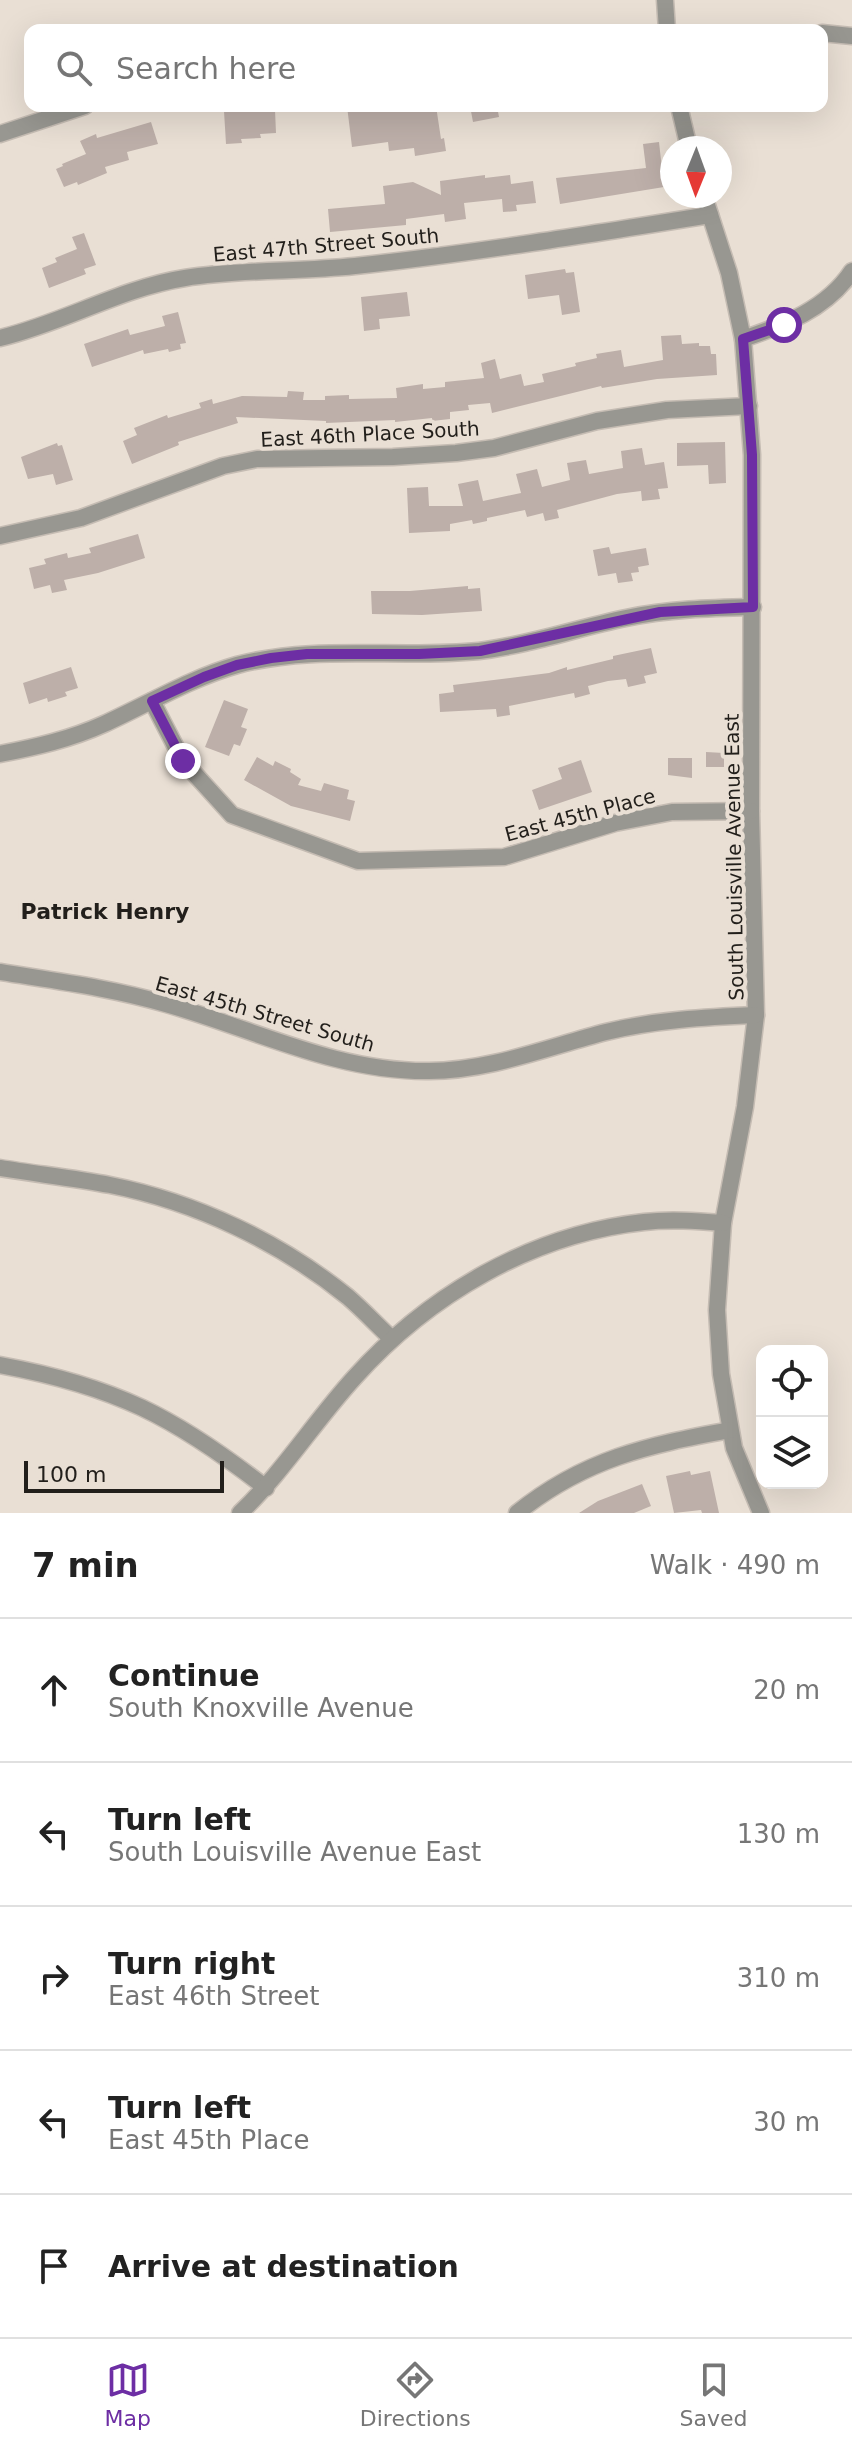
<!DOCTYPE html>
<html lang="en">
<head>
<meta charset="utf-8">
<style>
	body { margin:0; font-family:"DejaVu Sans",sans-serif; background:#f2f2f2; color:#222 }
	.controls { position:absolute; right:24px; bottom:24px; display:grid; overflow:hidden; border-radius:16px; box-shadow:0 8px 32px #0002 }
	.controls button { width:72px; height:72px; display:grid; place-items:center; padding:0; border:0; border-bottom:2px solid #e0e0e0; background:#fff; color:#222; font:40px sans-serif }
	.compass { position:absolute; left:660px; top:136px; width:72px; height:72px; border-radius:50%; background:#fff; box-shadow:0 8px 32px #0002; rotate:181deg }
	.scale { position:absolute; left:24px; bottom:20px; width:200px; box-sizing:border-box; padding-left:8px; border:4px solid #221f1b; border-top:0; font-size:22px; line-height:28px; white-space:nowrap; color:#221f1b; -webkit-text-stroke:6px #e9dfd4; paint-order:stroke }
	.stop { position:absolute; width:24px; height:24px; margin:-18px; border:6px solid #6d2ea4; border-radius:50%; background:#fff }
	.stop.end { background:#6d2ea4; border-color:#fff; box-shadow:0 2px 8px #0008 }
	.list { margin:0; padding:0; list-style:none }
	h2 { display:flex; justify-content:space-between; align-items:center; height:104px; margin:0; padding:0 32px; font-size:34px }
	h2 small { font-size:26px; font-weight:400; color:#767676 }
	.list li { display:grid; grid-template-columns:52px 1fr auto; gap:24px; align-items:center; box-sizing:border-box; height:144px; padding:0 32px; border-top:2px solid #e0e0e0 }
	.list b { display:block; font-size:30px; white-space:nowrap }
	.list p { margin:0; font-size:26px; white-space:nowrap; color:#767676 }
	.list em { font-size:26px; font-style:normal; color:#767676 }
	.icon { flex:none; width:44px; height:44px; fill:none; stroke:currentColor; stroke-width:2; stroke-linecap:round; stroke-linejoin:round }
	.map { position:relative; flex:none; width:852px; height:1513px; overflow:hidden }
	.search { position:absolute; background:#fff; box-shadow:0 8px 32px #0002; left:24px; right:24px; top:24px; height:88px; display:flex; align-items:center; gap:20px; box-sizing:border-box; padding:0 28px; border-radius:16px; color:#767676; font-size:30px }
	.sheet { height:824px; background:#fff }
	nav { display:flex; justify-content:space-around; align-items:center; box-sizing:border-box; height:112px; border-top:2px solid #e0e0e0; background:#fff; font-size:22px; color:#767676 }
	nav a { display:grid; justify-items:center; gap:4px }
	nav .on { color:#6d2ea4 }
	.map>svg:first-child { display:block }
	.building { fill:#bdafa9 }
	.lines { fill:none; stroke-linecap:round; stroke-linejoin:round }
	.minor-casing { stroke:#c5bcb3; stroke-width:19 }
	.minor { stroke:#989791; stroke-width:16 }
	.route { stroke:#6d2ea4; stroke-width:10 }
	.labels { text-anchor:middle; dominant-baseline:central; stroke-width:8; stroke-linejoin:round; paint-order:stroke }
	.street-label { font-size:20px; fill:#221f1b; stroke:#e9dfd4 }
	.neighbourhood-label { font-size:22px; font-weight:bold; fill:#221f1b; stroke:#e9dfd4 }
</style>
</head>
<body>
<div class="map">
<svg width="852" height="1513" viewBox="0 0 852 1513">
	<rect width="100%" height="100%" fill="#e9dfd4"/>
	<!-- building -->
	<g class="building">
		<path d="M347,106H436L441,139L444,138L446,151L415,156L414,148L389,151L388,142L352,147Z"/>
		<path d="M470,106H497L499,117L473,122Z"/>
		<path d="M251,109L252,111L275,110L276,133L260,134L261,138L241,139L242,143L226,144L224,111Z"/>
		<path d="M151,122L158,144L127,152L129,160L105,167L107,173L78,185L77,182L64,187L56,169L63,166L62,164L86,154L80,141L96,134L97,138Z"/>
		<path d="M659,142L664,187L560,204L556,178L646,168L643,144Z"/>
		<path d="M485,175V178L510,175L511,184L533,181L536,203L516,205L517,211L503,212L502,199L464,203L466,219L445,222L444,214L406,219V225L330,232L328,209L385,204L383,186L413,182L441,195L440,181Z"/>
		<path d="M84,233L96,265L84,269L86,274L49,288L42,268L57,262L55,258L77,249L72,237Z"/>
		<path d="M565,269L566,273L574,272L580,312L562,315L559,295L528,299L525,275Z"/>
		<path d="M407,292L410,316L379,319L380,329L364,331L361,297Z"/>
		<path d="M178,312L186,343L180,344L181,349L169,352L168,349L144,354L143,350L92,367L84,344L128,329L130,335L165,326L162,316Z"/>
		<path d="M681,335L682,344L699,343V346H710L711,354H716L717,375L657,379L602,388L601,386L492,413L490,403L468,405L469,410L450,412V419L432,421V418L395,422V420L326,423V421L236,417L238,423L178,442L179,445L132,464L123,441L137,435L134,428L167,415L168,418L201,408L199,403L212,399L213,404L242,396L287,397L288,391L304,392L303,400H325V396L349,395V399L397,398L396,388L423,384V389L445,387V382L484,378L481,363L495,359L500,379L521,374L524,386L544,382L542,374L576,366L575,363L597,358L596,354L621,350L624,367L663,360L661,336Z"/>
		<path d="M725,442L726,483L709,484L708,465L677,466V443Z"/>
		<path d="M57,443L58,446L62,445L73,480L56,485L53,474L28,479L21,457Z"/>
		<path d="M642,448L645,465L664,462L668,488L658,489L660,499L642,501L641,491L617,494L557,510L559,518L545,521L543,513L527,517L525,510L487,518V521L473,524L472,520L450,524V531L409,533L407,488L428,487L429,506H463L458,484L478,480L483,501L521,493L516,474L537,469L542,487L570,480L567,463L586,460L589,474L623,468L621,451Z"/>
		<path d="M138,534L145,558L98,573L64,580L67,590L52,593L50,585L34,589L29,568L46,564L44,559L67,553L68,558L91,553L89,548Z"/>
		<path d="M609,547L611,554L646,548L649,565L638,567L639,572L631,573L633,581L618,583L616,573L598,576L593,550Z"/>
		<path d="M468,586V589L480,588L482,611L422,615L372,614L371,591H410Z"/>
		<path d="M651,648L657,673L644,676L646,683L628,687L626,679L608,681L588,686L590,694L575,698L574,693L509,706L510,715L497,717L496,709L440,712L439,694L454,692L453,685L549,673L567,667V670L613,659V656Z"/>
		<path d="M71,667L78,688L65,692L67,696L48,702L47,698L29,704L23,683Z"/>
		<path d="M224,700L248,709L241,727L247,729L240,746L234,744L229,756L205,747Z"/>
		<path d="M706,752L724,753V767H706Z"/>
		<path d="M257,757L273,766L275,761L291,769L290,772L301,779L298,785L321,791L324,783L349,790L347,799L355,801L350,821L291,806L244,780Z"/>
		<path d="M668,758H692V778L668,775Z"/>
		<path d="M581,760L592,792L539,810L532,790L562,779L558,768Z"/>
		<path d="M690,1471L691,1475L710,1471L719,1513H702L701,1510L674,1513L666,1476Z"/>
		<path d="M642,1484L651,1506L634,1513H579L598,1501Z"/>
	</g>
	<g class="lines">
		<defs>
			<g id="minor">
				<path d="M665,0L667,30"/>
				<path d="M822,33L852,36"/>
				<path d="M679,106L689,148"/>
				<path d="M0,134L85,106"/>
				<path d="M704,196L729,273L743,339L752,455L751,811L756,1015L745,1107L723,1223L717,1310L721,1374L734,1448L761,1513"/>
				<path d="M0,338C63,323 121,288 185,278C241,269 298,272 355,266C474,253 592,234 710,215"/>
				<path d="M743,339C784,325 827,309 852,271"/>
				<path d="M0,536L81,518L223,466L257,459L393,457L456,453L494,448L597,421L667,410L749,406"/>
				<path d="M152,701L183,761L232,815L358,861L504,857L615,823L672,812L751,811"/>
				<path d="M0,754C36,747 71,739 104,724C148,704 191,678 237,665C316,644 398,659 479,651C529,645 577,628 626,618C668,609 710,608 753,607"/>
				<path d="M0,972C56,981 112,988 166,1004C254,1029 336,1072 429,1071C489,1071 548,1047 606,1032C655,1020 706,1017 756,1015"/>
				<path d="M0,1168C36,1174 74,1178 110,1185C196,1202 280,1242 348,1297C363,1310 377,1325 392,1339"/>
				<path d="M0,1365C115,1386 175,1417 266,1488"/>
				<path d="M240,1513C283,1472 314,1422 354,1378C428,1295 532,1234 644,1222C670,1219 697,1221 723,1223"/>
				<path d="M517,1513C584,1459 648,1445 730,1430"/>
			</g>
		</defs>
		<!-- minor casing -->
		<use href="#minor" class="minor-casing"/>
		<!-- minor -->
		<use href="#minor" class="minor"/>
	</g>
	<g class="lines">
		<!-- route -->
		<path class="route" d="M183,761L152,701L204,677L237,665L271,658L307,654H419L480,651L660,612L753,607L752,455L743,339L784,325"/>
	</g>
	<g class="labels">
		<!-- street labels -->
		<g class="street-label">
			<text transform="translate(326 245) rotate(-5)">East 47th Street South</text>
			<text transform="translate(370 434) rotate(-3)">East 46th Place South</text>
			<text transform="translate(580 815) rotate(-15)">East 45th Place</text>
			<text transform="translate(734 857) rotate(-91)">South Louisville Avenue East</text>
			<text transform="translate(265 1014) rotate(16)">East 45th Street South</text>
		</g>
		<!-- neighbourhood labels -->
		<g class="neighbourhood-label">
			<text x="105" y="911">Patrick Henry</text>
		</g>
	</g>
</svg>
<div class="controls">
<button><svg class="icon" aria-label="locate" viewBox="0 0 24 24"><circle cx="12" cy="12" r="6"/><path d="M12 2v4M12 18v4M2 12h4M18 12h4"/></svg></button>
<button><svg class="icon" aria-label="layers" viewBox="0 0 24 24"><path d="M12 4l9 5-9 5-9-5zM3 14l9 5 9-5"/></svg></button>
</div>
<svg class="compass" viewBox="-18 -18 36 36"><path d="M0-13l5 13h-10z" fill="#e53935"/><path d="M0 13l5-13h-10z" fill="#767676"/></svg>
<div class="scale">100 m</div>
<div class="stop" style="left:784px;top:325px"></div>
<div class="stop end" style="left:183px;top:761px"></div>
<div class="search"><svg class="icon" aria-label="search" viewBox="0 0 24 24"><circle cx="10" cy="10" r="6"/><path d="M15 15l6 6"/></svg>Search here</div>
</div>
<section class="sheet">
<h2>7 min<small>Walk · 490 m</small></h2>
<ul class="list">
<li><svg class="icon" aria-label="ahead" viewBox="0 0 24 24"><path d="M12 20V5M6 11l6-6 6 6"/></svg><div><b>Continue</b><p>South Knoxville Avenue</p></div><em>20 m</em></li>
<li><svg class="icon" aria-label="left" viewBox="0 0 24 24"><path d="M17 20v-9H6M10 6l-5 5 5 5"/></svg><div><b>Turn left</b><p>South Louisville Avenue East</p></div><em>130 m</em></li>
<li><svg class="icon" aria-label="right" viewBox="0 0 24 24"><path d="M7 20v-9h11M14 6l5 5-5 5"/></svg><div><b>Turn right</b><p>East 46th Street</p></div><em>310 m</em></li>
<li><svg class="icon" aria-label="left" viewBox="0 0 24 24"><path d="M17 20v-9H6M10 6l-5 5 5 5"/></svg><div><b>Turn left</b><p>East 45th Place</p></div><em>30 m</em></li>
<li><svg class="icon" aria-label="arrive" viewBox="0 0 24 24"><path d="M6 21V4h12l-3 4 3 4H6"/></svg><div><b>Arrive at destination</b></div></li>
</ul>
</section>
<nav>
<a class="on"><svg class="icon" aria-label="map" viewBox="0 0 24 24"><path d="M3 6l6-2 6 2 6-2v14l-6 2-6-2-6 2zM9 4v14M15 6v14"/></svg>Map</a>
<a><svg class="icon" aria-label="directions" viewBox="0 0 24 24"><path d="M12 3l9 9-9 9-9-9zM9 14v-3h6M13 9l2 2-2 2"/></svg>Directions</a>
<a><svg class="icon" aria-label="saved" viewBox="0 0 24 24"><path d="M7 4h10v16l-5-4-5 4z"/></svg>Saved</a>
</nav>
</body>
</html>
